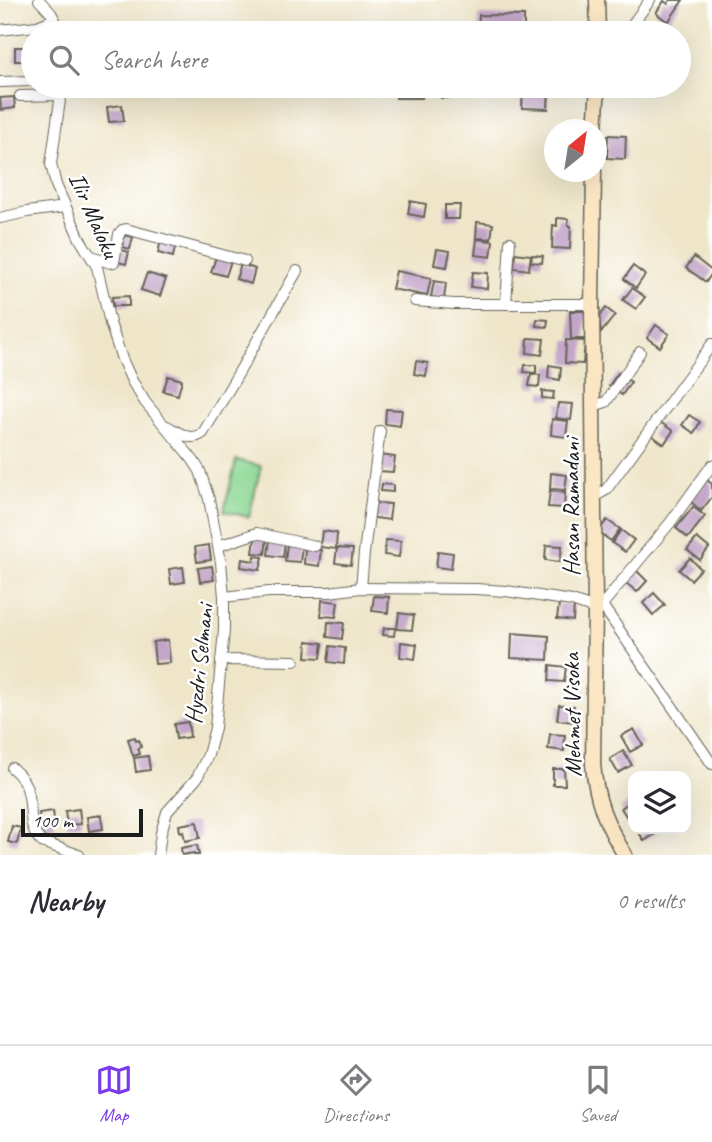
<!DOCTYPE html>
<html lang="en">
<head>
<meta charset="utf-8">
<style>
	body { margin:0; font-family:Caveat,sans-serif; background:#f2f2f3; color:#2b2b33 }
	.controls { position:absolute; right:21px; bottom:21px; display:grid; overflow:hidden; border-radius:14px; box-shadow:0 7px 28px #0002 }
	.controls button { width:63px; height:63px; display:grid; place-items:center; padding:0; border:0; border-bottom:2px solid #e1e1e2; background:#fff; color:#2b2b33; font:35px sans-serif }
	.compass { position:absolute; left:544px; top:119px; width:63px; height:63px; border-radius:50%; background:#fff; box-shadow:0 7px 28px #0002; rotate:30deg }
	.scale { position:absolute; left:21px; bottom:18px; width:122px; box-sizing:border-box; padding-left:7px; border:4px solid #1c1c1c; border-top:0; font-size:19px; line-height:24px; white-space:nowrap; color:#1c1c1c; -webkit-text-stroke:5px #fff; paint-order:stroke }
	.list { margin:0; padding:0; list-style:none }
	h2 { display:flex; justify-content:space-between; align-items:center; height:91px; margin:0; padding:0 28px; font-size:30px }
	h2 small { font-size:23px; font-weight:400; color:#7c7c81 }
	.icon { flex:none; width:38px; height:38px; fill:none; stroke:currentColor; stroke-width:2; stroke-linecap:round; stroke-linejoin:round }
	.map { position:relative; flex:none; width:712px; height:855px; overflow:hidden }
	.search { position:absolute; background:#fff; box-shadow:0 7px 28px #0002; left:21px; right:21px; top:21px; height:77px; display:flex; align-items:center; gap:18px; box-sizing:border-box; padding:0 24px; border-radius:38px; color:#7c7c81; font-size:26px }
	.sheet { height:189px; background:#fff }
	nav { display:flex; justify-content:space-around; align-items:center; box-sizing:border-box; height:98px; border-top:2px solid #e1e1e2; background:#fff; font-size:19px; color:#7c7c81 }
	nav a { display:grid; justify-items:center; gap:4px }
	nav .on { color:#7c3aed }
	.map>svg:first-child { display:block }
	.green { fill:#8dd794; stroke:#547a58; stroke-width:2 }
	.building { fill:#c3a5c9 }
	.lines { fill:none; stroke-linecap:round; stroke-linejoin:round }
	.minor-casing { stroke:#666359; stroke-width:12 }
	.secondary-casing { stroke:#666359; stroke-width:17 }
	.minor { stroke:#fff; stroke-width:10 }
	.secondary { stroke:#fbe6c4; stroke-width:14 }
	.labels { text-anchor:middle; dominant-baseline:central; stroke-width:5; stroke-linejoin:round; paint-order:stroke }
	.street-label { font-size:24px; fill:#1c1c1c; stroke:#fff }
</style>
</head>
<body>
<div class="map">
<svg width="712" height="855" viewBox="0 0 712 855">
	<rect width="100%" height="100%" fill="#fff"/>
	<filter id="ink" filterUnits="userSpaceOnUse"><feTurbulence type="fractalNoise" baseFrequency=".0143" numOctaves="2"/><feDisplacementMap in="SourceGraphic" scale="14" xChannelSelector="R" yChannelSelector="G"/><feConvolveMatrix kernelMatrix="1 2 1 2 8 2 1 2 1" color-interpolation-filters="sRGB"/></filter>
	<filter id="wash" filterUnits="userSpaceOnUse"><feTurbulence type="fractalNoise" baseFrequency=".00686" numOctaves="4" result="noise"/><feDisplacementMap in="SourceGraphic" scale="28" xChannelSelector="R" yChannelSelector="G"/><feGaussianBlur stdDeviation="1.57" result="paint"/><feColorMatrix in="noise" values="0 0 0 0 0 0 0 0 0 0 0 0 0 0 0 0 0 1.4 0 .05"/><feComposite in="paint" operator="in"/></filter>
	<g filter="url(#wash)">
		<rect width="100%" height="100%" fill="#efe6ca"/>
		<!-- green -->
		<path class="green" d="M236,460L261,466L249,517L224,511Z"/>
		<g id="blocks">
			<!-- building -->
			<g class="building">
				<path d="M670,0H683L668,22L656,13L664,1L668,4Z"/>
				<path d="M479,15L524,16V33H478Z"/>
				<rect x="15" y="47" width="12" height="14"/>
				<rect x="396" y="86" width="26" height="12"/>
				<path d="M441,86H466L467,98H441Z"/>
				<path d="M523,86H549L548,109L522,108Z"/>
				<path d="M14,97L15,108L1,110L0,98Z"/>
				<path d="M122,105L124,121L109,122L107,107Z"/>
				<path d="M608,135L626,136L625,159L607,158Z"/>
				<path d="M410,201L426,204L424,217L408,214Z"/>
				<path d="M445,205H460L459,219H445Z"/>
				<path d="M557,218L568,219V226H571L570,249L552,248L553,225L557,226Z"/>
				<path d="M477,222L493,224L491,239L476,238Z"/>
				<path d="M125,235L133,237L130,249L122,247Z"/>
				<path d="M477,239L493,241L491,257L475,255Z"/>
				<path d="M161,240L176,243L173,257L158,253Z"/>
				<path d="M437,249L450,251L447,267L434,265Z"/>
				<path d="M121,250L129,252L126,264L118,262Z"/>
				<path d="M515,253L531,255L529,270L514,268Z"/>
				<path d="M532,255L543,256L542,263L531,262Z"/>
				<path d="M216,257L231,261L226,276L211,272Z"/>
				<path d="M694,257L712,271V273L706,282L686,268Z"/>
				<path d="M241,264L255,269L251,284L236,279Z"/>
				<path d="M633,266L645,275L636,288L624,279Z"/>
				<path d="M396,271L431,278L427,296L392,289Z"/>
				<path d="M473,272L488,273L487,289L471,287Z"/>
				<path d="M147,273L166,279L160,296L141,290Z"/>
				<path d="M434,281L446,283L444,299L431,297Z"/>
				<path d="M632,288L645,297L636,309L623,300Z"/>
				<path d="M129,296V306H113L112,297Z"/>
				<path d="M606,308L615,315L601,333L599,317Z"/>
				<path d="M570,311H586L585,339H571Z"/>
				<path d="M537,319L548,320L547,327L536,326Z"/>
				<path d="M656,325L669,334L660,347L647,338Z"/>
				<path d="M528,338L544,339L542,355L527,353Z"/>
				<path d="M566,340L585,341L583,364L565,363Z"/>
				<path d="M416,361L428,363L426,376L414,374Z"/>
				<path d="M525,365H536V373L524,372Z"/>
				<path d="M549,365L561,367L560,380L548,378Z"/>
				<path d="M618,373L631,382L622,395L609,386Z"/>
				<path d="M531,374L540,375L539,387L529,386Z"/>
				<path d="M168,376L182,380L178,395L163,391Z"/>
				<path d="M542,391L554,392L553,399L542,398Z"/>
				<path d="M558,403L573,404L571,420L556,418Z"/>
				<path d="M386,409L402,410L400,426L385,424Z"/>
				<path d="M689,415L700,422L694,433L682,425Z"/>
				<path d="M552,419L568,421L566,437L551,435Z"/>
				<path d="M660,422L673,431L664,444L651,435Z"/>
				<path d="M379,455L395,457L393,472L378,471Z"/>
				<path d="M551,473L567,475L565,490L550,489Z"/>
				<path d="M707,480L712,484V497L701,511L690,501Z"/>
				<path d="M382,484L393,485V492L381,491Z"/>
				<path d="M550,491L565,493L564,508L548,507Z"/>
				<path d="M375,503L391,504L389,520L374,518Z"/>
				<path d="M693,507L705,516L688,538L676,528Z"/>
				<path d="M607,520L620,529L611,541L598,532Z"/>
				<path d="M621,530L634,540L625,552L612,543Z"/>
				<path d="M322,531L337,533L336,549L320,547Z"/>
				<path d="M255,538L267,539L265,554L253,553Z"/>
				<path d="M697,538L709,548L700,560L687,550Z"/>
				<path d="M270,540L285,541L283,557L268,555Z"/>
				<path d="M386,540L401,541L399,557L384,555Z"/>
				<path d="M209,545L211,560L197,562L195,547Z"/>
				<path d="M287,545L302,547L300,562L285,561Z"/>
				<path d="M546,545L562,546L560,562L545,560Z"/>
				<path d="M337,548L353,549L351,565L335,563Z"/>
				<path d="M305,549L321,550L319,566L304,564Z"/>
				<path d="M438,551L453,553L451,569L436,567Z"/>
				<path d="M255,556L263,557L260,570L241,567L242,559L254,561Z"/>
				<path d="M690,558L701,569L691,580L679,570Z"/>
				<path d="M212,566L214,580L200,582L198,568Z"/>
				<path d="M183,567L185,582L171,584L169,569Z"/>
				<path d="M636,570L647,581L637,592L625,582Z"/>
				<path d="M654,593L665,605L653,615L643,603Z"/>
				<path d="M374,596L389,597L388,613L372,611Z"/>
				<path d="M322,600L338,602L336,617L321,616Z"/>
				<path d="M559,604L574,605L573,621L557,619Z"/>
				<path d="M399,613L414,615L412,630L397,629Z"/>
				<path d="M328,622L344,623L342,639L327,637Z"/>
				<path d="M384,628H395L394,636L383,635Z"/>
				<path d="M512,633L549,636L548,660L511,658Z"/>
				<path d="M168,640L170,663L155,664L153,642Z"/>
				<path d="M307,641L323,643L321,658L306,657Z"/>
				<path d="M401,642L417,644L415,659L400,657Z"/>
				<path d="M330,646L345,648L344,664L328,662Z"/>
				<path d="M550,665L566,667L564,682L549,681Z"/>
				<path d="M559,705L574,706L573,722L557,720Z"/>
				<path d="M188,722L190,737L176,739L174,724Z"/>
				<path d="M634,729L643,745L630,752L621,736Z"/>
				<path d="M550,734L565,735L564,751L548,749Z"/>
				<path d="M135,737L136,741L139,740L141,747L138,748L140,754L133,756L128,739Z"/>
				<path d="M623,751L632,765L618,773L610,759Z"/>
				<path d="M148,756L150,770L136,772L134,758Z"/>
				<path d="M553,769H564L565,785H553Z"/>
				<path d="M633,800V820L630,822L621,808Z"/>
				<path d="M79,809L81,824L67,825L65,811Z"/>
				<path d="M53,811L55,826L41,828L39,813Z"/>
				<path d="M101,815L103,829L89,831L87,817Z"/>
				<path d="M197,822L200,838L185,841L183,831L180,832L179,825Z"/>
				<path d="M12,826L21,828L17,844L8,842Z"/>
				<path d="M637,829H655L658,832L644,841Z"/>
				<path d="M197,845L199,855H194V853L182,855L181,848Z"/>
			</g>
		</g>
	</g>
	<g filter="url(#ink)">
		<use href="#blocks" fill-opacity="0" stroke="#666359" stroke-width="2"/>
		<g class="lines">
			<defs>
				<g id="minor">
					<path d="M39,0L51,13L62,33"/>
					<path d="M0,30L37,26L54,19"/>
					<path d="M626,33L650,0"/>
					<path d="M0,82L33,81"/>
					<path d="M62,86L51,164L56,185L80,239L97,267L110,323L122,359L132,381L145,402L193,460L200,471L209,499L221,562L224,597V630L215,728L208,755L197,778L167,812L161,833L158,855"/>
					<path d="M20,96L61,95"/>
					<path d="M0,218L27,212L65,207"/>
					<path d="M92,256L110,263L114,262L119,234L122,230L126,229L245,261"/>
					<path d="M415,301L454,304H592"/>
					<path d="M506,304L510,242"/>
					<path d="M593,406L606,402L640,352"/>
					<path d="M167,426C179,432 190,443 203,433L238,374L297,271"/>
					<path d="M594,497L606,490L712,344"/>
					<path d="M218,546L257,533L315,546"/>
					<path d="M361,588L364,553L380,431"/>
					<path d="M224,597L269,592H329L361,588L476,589L506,591L572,601L595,609L602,605L670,523L712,465"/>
					<path d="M602,605L712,764"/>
					<path d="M221,660L294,661"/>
					<path d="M12,768C19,774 26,782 28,792C33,809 27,830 42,842L79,855"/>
				</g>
				<g id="secondary">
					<path d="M597,0L598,33"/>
					<path d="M595,130L598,86"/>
					<path d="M594,172L592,304L595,609L593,764C596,801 606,824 625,855"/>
				</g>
			</defs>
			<!-- minor casing -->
			<use href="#minor" class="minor-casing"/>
			<!-- secondary casing -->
			<use href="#secondary" class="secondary-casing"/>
			<!-- minor -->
			<use href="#minor" class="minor"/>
			<!-- secondary -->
			<use href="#secondary" class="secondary"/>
		</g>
	</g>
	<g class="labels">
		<!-- street labels -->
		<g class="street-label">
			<text transform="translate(94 215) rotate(66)">Ilir Maloku</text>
			<text transform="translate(571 507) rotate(-90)">Hasan Ramadani</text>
			<text transform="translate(199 664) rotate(-84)">Hyzdri Selmani</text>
			<text transform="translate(572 715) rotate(-91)">Mehmet Visoka</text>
		</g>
	</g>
</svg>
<div class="controls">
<button><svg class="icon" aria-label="layers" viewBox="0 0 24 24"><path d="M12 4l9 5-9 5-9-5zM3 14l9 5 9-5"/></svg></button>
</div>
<svg class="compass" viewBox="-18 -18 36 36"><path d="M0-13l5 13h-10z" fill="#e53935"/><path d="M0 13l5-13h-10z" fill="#7c7c81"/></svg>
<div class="scale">100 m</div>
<div class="search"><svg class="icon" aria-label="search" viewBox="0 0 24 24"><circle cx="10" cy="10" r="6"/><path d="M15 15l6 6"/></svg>Search here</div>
</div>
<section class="sheet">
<h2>Nearby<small>0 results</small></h2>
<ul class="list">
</ul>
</section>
<nav>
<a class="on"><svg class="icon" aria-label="map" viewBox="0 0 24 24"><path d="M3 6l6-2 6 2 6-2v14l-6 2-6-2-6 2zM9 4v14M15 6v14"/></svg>Map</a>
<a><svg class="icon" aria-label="directions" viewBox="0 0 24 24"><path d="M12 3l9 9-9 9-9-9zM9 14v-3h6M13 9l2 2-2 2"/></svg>Directions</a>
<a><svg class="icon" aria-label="saved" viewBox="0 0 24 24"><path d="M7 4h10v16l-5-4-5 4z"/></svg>Saved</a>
</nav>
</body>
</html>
